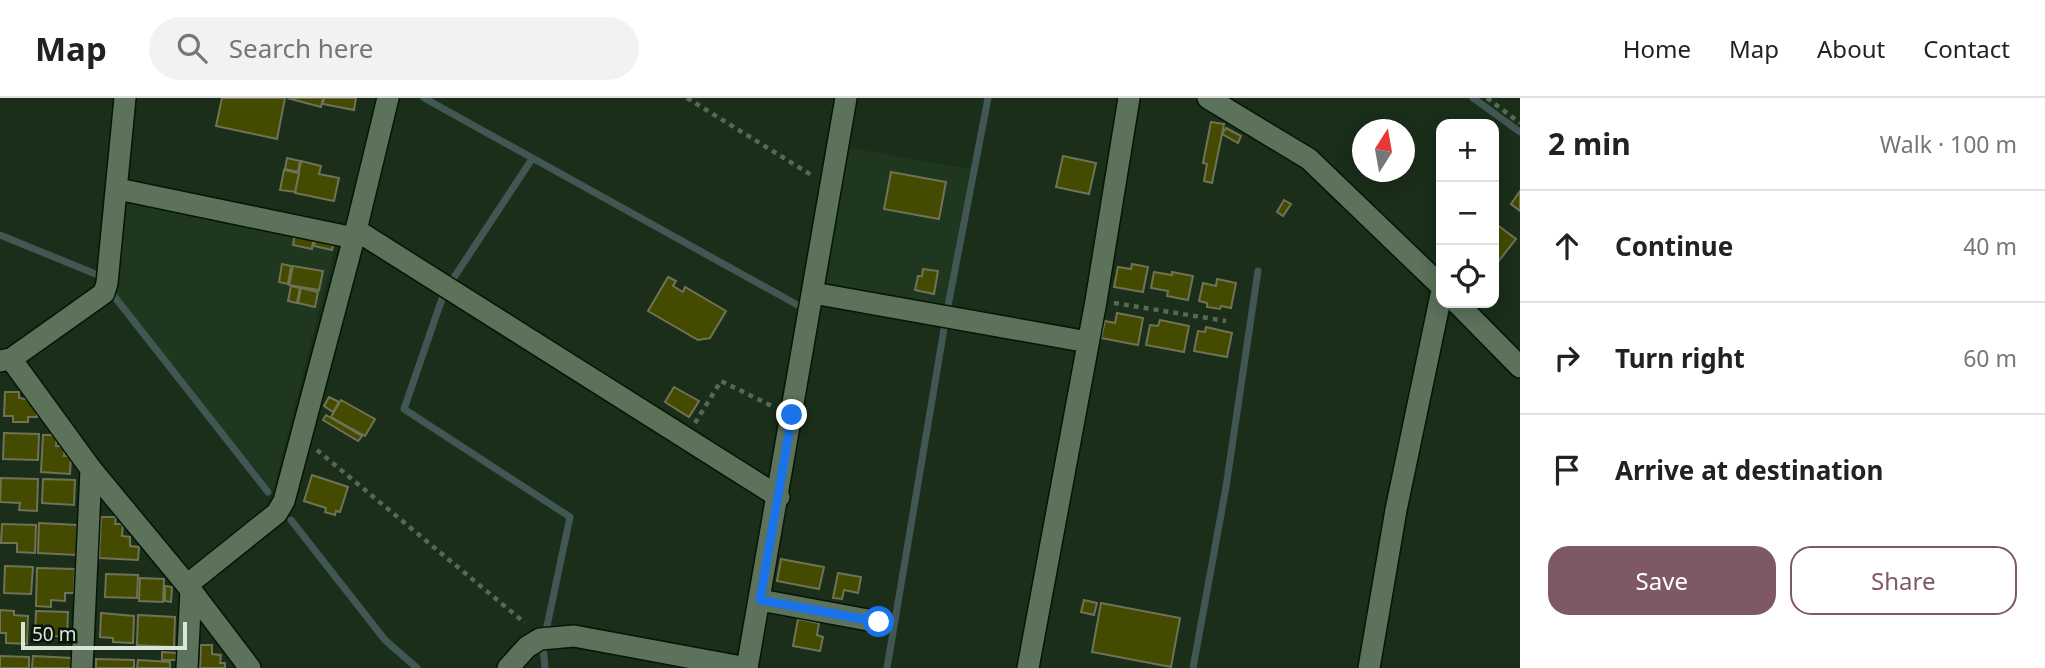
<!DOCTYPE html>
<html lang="en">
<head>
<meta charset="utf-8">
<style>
	body { margin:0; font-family:"Noto Sans",sans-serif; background:#f2f2f2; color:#222 }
	.controls { position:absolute; right:21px; top:21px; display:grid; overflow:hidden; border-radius:14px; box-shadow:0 4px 18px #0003 }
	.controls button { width:63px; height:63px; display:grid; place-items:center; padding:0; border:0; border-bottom:2px solid #e0e0e0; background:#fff; color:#222; font:35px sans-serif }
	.compass { position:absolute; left:1352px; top:21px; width:63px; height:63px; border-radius:50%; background:#fff; box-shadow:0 4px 18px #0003; rotate:11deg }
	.scale { position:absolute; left:21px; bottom:18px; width:166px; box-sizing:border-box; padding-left:7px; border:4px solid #d9e5d8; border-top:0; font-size:19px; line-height:24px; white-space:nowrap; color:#d9e5d8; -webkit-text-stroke:5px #0b140b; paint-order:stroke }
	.stop { position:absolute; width:21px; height:21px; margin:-16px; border:5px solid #1a73e8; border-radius:50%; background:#fff }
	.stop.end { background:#1a73e8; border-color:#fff; box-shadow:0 2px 7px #0008 }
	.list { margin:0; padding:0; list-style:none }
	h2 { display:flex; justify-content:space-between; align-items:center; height:91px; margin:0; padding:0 28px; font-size:30px }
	h2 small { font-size:23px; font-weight:400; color:#767676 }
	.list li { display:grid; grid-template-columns:46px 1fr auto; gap:21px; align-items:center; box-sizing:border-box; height:112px; padding:0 28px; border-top:2px solid #e0e0e0 }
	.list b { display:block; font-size:26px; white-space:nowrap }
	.list em { font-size:23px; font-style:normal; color:#767676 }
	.actions { display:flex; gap:14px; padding:21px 28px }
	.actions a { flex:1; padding:16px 0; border:2px solid #7e5865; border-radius:21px; text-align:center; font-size:24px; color:#7e5865 }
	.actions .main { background:#7e5865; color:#fff }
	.icon { flex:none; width:38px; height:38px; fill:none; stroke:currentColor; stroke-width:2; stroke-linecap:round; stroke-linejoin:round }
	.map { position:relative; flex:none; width:1520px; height:570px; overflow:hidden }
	header { display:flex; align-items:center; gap:42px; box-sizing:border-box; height:98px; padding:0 35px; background:#fff; border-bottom:2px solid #e0e0e0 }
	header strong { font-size:33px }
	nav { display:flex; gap:38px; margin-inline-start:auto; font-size:24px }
	.search { width:490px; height:63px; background:#f2f2f2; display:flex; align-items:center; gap:18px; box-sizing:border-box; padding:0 24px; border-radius:38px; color:#767676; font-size:26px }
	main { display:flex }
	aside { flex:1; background:#fff }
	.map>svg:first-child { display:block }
	.built { fill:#1e371e }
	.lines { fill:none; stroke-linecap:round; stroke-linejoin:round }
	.stream { stroke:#415754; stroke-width:7 }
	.building { fill:#444a00; stroke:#6f7356; stroke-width:2 }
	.minor-casing { stroke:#041605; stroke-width:24 }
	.path { stroke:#566856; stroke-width:4.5; stroke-dasharray:5 5; stroke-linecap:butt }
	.minor { stroke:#5c725b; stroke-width:21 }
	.route { stroke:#1a73e8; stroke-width:9 }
</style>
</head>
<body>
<header>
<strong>Map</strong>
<div class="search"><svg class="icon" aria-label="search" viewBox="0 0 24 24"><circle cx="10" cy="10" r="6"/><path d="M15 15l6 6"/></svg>Search here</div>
<nav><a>Home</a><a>Map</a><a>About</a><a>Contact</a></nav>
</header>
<main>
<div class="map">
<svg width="1520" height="570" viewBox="0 0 1520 570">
	<rect width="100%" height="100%" fill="#1a2e1a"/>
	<!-- built -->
	<g class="built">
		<path d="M845,49L970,71L944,212L827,192L819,184Z"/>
		<path d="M117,98L337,143L273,393L110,191Z"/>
	</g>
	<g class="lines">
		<!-- stream -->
		<g class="stream">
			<path d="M424,0L803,210"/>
			<path d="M1473,0L1520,34"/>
			<path d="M0,137L98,177"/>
			<path d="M453,181L532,61"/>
			<path d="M110,193L268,394"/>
			<path d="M444,195L404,311L570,419L546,533"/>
			<path d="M947,213L988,0"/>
			<path d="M291,422L385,542L417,570"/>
			<path d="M543,548L545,570"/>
			<path d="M887,570L945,225"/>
			<path d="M1193,570L1226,389L1258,173"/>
		</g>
	</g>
	<!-- building -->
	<g class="building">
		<path d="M222,0H285L277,41L216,28Z"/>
		<path d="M287,0H323L321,9Z"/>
		<path d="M324,0H356L354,12L323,6Z"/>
		<path d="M1211,24L1224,26L1212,85L1204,83L1207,66L1203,65Z"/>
		<path d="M1226,30L1241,38L1238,45L1222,36Z"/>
		<path d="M1063,58L1096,65L1089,96L1056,89Z"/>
		<path d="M287,60L300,63L298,74L285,71Z"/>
		<path d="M301,63L321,68L319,76L339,80L334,103L295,95Z"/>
		<path d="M284,72L299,75L295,94L280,92Z"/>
		<path d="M891,74L946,84L939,121L884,111Z"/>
		<path d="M1520,93V113L1511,106Z"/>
		<path d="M1284,102L1291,106L1283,118L1277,114Z"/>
		<path d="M1496,126L1516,141L1494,169V128Z"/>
		<path d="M295,135L314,138L312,151L293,147Z"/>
		<path d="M316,138L334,142L332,152L314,148Z"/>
		<path d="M282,166L291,168L288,186L279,184Z"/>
		<path d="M1132,166L1148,169L1143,194L1114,189L1118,169L1131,171Z"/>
		<path d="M293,168L323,173L319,192L289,187Z"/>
		<path d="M923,171L938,173L934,196L915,192L918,178H922Z"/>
		<path d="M1154,174L1172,177V174L1193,178L1188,202L1167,198L1168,193L1151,190Z"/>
		<path d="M668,179L676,183L673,188L683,194L685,189L726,213L710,240L698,242L648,213Z"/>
		<path d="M1217,181L1236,185L1231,210L1221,208L1220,211L1207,209V205L1199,203L1203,185L1216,188Z"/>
		<path d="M291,188L300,190L297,205L288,203Z"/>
		<path d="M301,190L318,194L315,209L298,205Z"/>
		<path d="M1117,215L1143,220L1138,247L1101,240L1105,223L1115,225Z"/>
		<path d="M1160,222L1189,228L1184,254L1146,247L1150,227L1158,228Z"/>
		<path d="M1206,229L1232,235L1227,259L1194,253L1198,233L1205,234Z"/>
		<path d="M674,289L699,303L689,319L665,304Z"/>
		<path d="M5,294H19V300L37,303V319H28V324H13V318H4Z"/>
		<path d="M329,299L339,304L333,314L324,308Z"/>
		<path d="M341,302L375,321L365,338L331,319Z"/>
		<path d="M326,317L362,338L358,343L323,322Z"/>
		<path d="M4,335L39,336L38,362L3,361Z"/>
		<path d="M43,337H57L56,348H65L64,358H71L70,376L41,374Z"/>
		<path d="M312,377L348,389L340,414L336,413L335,417L325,414L326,410L304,403Z"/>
		<path d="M1,380L38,381L37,413L19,412L20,405L0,404Z"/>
		<path d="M43,381L75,382L74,407L42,405Z"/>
		<path d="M101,419H116L115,426H123L122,438L130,439V448L139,449L138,462L99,460Z"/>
		<path d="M39,425L78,427L77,457L38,455Z"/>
		<path d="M2,426L36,427L35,455L17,454V445H1Z"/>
		<path d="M781,461L824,469L819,491L777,483Z"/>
		<path d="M5,468L33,469L31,496L4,495Z"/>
		<path d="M37,470L75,471L74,495H65V503L51,502V509L36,508Z"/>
		<path d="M838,475L861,479L858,495L844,492L842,501L833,500Z"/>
		<path d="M106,476L138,477L137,500L105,499Z"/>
		<path d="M140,480L164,481L163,504L139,503Z"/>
		<path d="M165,488L172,489L171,504L165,503Z"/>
		<path d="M1084,502L1097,505L1094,517L1081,514Z"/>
		<path d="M1101,505L1180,520L1171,569L1092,554Z"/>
		<path d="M0,512L14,513V517L28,518L27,546L6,545V535H0Z"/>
		<path d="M36,513L68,514L67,539L35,537Z"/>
		<path d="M101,515L134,518L133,545L113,544V540L100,539Z"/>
		<path d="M138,517L175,519L174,549L137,547Z"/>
		<path d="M798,521L819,525L817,537L823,539L820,553L793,548Z"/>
		<path d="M201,547H212V556L221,557L220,565H225V570H200Z"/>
		<path d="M162,554L177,555L176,562H162Z"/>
		<path d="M0,558L29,559V570H0Z"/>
		<path d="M33,558L72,560L71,570H32Z"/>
		<path d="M96,561L134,562V570H96Z"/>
		<path d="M138,562L170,564V570H137Z"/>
	</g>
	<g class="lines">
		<defs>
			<g id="minor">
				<path d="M1208,0L1309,61L1441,188"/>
				<path d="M118,91L354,140"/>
				<path d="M356,132L779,399"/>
				<path d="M813,195L1088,244"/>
				<path d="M1457,205L1520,269"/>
				<path d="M11,261L104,195L107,185L125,0"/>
				<path d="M0,263L11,261L91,371L187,487L250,570"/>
				<path d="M187,487L277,415L284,403L356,132L388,0"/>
				<path d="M760,502L879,524"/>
				<path d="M82,570L91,371"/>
				<path d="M187,570L191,492"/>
				<path d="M508,570L527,549L540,541L574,538L747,570"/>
				<path d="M747,570L846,0"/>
				<path d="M1028,570L1096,203L1129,0"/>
				<path d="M1369,570L1396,412L1441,197"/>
			</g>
		</defs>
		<!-- minor casing -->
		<use href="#minor" class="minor-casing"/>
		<!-- path -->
		<g class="path">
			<path d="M687,0L813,78"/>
			<path d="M1487,0L1520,25"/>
			<path d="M1114,205L1226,223"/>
			<path d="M695,325L721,283L772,308"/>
			<path d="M317,352L525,525"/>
		</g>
		<!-- minor -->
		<use href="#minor" class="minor"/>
	</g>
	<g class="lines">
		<!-- route -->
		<path class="route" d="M792,317L760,502L879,524"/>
	</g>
</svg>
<div class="controls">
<button>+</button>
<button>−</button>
<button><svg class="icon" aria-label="locate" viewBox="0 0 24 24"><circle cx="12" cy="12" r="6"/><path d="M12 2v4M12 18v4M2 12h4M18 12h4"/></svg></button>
</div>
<svg class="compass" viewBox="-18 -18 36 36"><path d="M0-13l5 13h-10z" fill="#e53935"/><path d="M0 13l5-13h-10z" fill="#767676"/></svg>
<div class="scale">50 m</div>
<div class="stop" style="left:879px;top:524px"></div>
<div class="stop end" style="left:792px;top:317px"></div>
</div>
<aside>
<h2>2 min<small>Walk · 100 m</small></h2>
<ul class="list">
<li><svg class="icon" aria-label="ahead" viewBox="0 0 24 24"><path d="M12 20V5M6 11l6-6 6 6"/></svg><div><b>Continue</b></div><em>40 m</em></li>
<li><svg class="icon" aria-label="right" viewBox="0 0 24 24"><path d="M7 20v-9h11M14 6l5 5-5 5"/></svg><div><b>Turn right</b></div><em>60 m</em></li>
<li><svg class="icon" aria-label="arrive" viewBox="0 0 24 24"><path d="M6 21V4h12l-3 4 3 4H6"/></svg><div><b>Arrive at destination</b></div></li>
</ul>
<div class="actions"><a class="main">Save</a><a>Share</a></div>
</aside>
</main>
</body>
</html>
